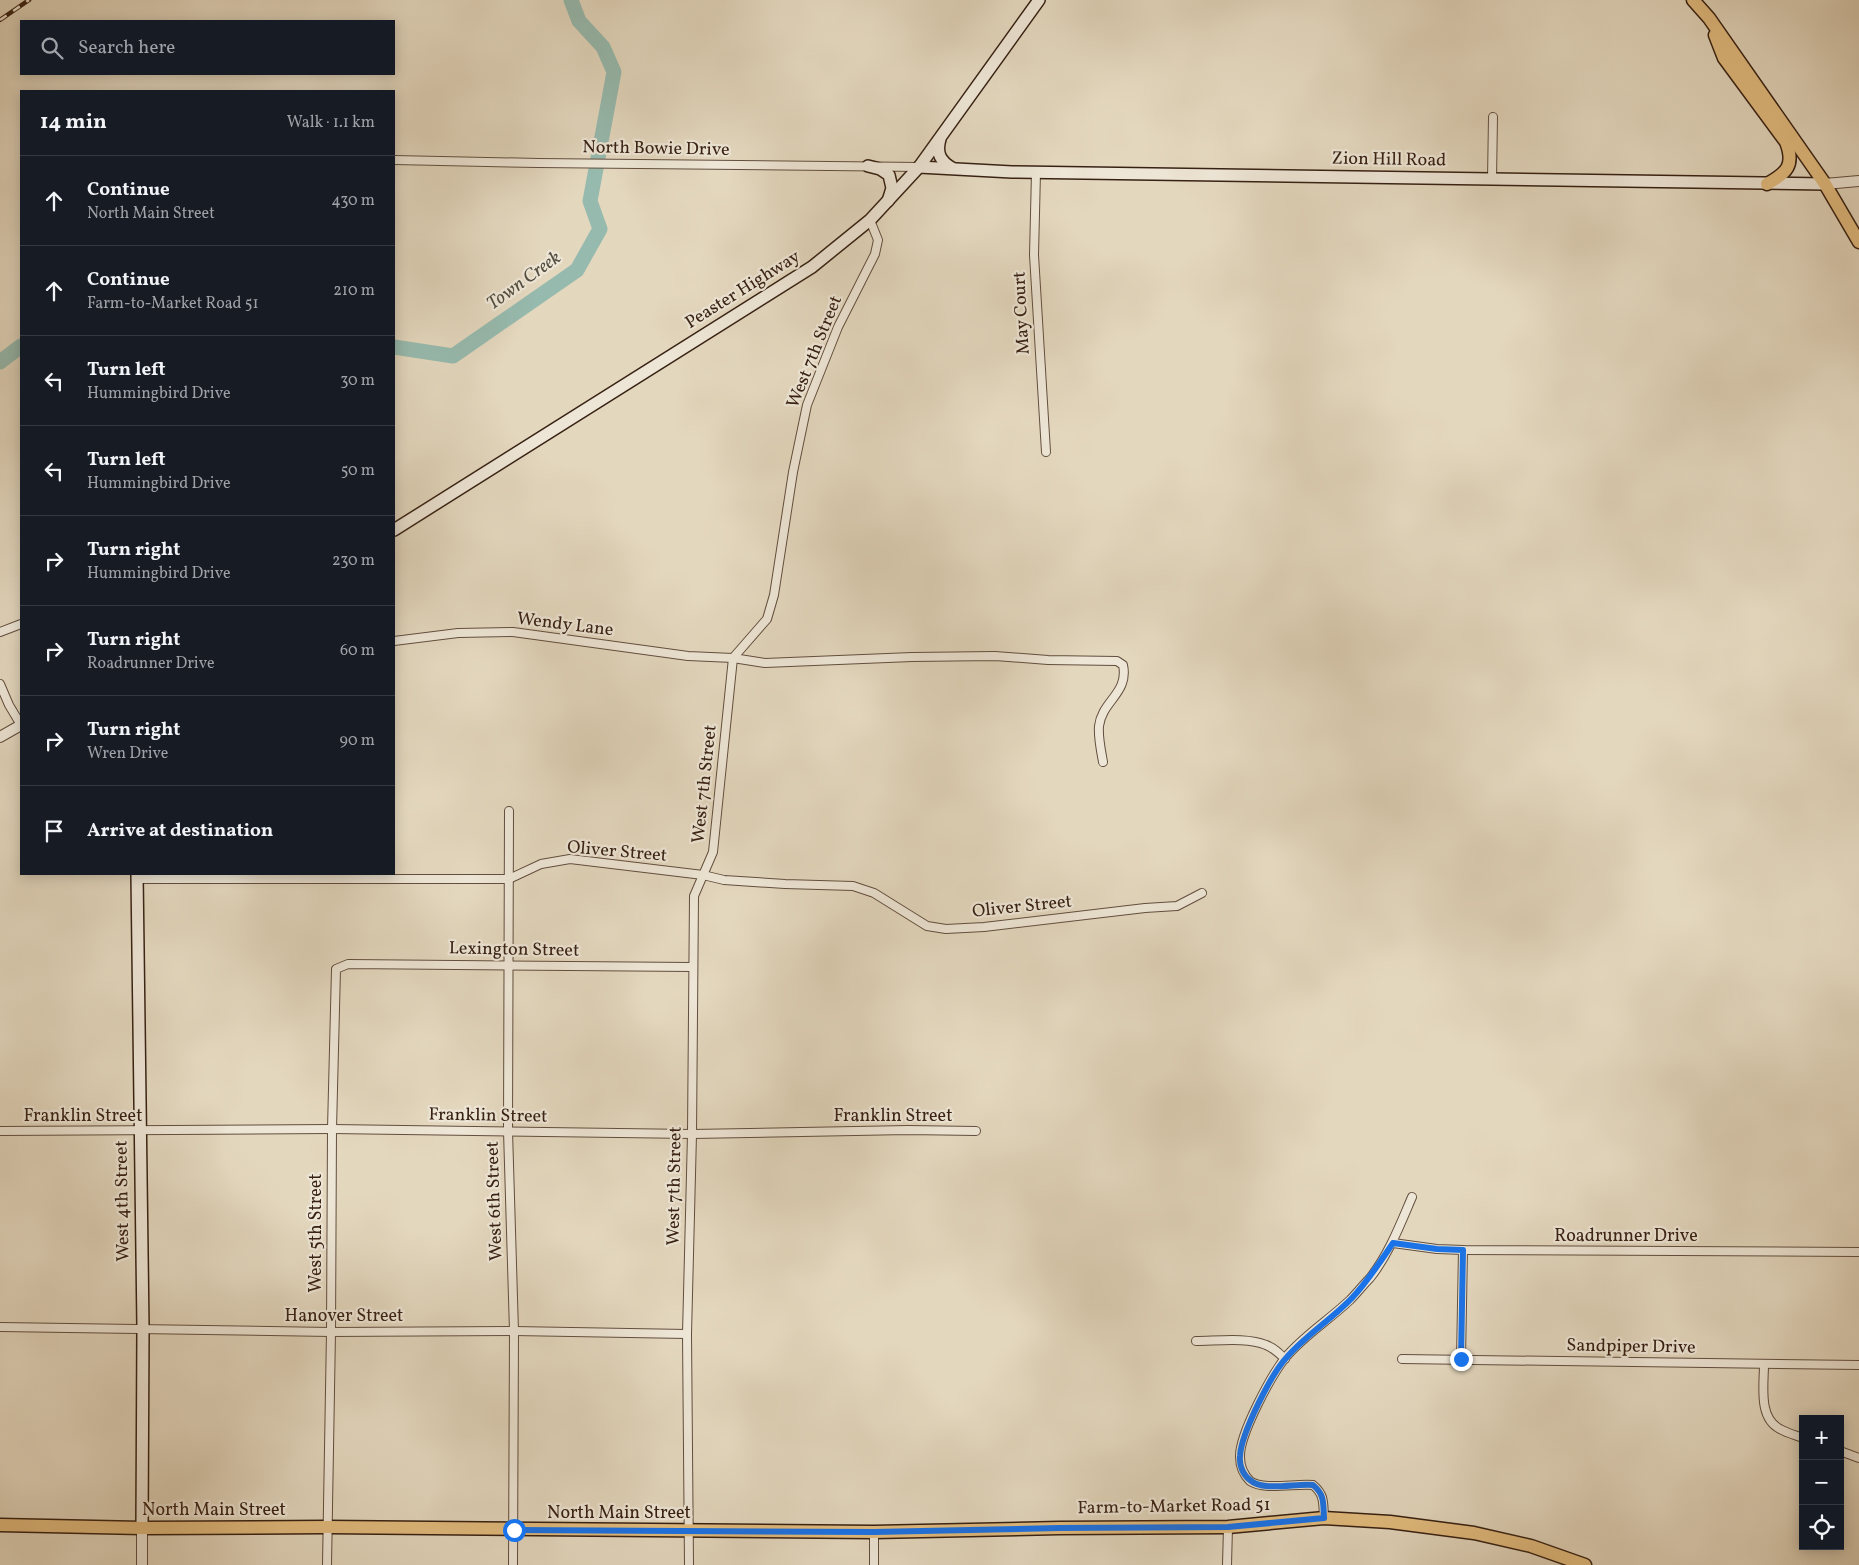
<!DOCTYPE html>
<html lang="en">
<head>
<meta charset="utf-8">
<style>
	body { margin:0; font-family:Vollkorn,serif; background:#242831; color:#f1f3f6 }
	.controls { position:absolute; right:15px; bottom:15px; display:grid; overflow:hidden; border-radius:0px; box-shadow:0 2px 12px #0003 }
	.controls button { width:45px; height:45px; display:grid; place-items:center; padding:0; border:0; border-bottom:1px solid #363941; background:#171b24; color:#f1f3f6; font:25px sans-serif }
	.stop { position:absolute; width:15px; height:15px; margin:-11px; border:4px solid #1a73e8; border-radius:50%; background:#fff }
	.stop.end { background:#1a73e8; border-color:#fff; box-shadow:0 1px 5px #0008 }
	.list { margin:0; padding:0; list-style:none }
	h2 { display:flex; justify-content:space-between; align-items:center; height:65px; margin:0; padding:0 20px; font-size:21px }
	h2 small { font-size:16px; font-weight:400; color:#9ea1a6 }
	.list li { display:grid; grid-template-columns:32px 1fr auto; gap:15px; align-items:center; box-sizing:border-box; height:90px; padding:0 20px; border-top:1px solid #363941 }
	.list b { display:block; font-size:19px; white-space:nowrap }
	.list p { margin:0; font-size:16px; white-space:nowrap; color:#9ea1a6 }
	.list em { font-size:16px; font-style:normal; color:#9ea1a6 }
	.icon { flex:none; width:28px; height:28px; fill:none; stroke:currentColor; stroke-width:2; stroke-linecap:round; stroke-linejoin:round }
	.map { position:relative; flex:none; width:1859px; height:1565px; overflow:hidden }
	.search { position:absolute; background:#171b24; box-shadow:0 2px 12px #0003; left:20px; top:20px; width:375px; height:55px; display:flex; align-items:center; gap:12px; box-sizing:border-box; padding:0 18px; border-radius:0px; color:#9ea1a6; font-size:19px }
	.panel { position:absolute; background:#171b24; box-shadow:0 2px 12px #0003; left:20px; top:90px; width:375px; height:785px; border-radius:0px }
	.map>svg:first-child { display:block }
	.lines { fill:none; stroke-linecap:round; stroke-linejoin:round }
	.river { stroke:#96baae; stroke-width:15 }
	.minor-casing { stroke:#624e3e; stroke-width:10 }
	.tertiary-casing { stroke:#624e3e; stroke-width:12 }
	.secondary-casing { stroke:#372113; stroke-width:14 }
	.primary-casing { stroke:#372113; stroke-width:15 }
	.minor { stroke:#ede5d5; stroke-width:8 }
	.tertiary { stroke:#ede5d5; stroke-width:10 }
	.secondary { stroke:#ede5d5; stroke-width:11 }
	.primary { stroke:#e2bc7f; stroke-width:12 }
	.rail-casing { stroke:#372113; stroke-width:4.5 }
	.rail { stroke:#ede5d5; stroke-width:2.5; stroke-dasharray:8; stroke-linecap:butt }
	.route { stroke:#1a73e8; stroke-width:6 }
	.labels { text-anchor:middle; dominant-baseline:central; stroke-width:4.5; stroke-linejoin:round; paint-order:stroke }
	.street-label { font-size:18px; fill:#372113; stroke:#ede5d5 }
	.water-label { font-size:19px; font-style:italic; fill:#544f42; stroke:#ede5d5 }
</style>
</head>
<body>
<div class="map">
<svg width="1859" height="1565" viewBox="0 0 1859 1565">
	<rect width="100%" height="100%" fill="#e3d7be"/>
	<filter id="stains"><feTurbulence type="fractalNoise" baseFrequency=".004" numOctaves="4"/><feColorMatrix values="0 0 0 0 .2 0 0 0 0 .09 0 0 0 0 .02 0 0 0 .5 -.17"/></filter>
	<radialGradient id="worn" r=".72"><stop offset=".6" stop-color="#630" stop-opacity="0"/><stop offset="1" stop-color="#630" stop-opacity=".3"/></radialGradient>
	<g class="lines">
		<!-- river -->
		<g class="river">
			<path d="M394,347L453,356L577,270L600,229L590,201L614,72L603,47L579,21L571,0"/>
			<path d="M0,362L21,346"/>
		</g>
		<defs>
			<g id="minor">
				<path d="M394,160L538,163L919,167"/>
				<path d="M1036,172L1034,255L1046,452"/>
				<path d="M1492,179L1493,117"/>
				<path d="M0,632L21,624"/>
				<path d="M394,641L458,633L513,632L688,656L733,658L765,663L912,657L995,656L1048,660L1117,661L1123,665C1129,693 1102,701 1099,726C1098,738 1101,750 1103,762"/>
				<path d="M0,684L9,705L21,725"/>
				<path d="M509,811L508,1131L514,1331L513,1565"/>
				<path d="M137,879H509L541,864L570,859L703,875L724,880L785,884L853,886L874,893L927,926L946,929L984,927L1145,908L1177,906L1202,893"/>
				<path d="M0,1131L332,1129L692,1134L908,1130L976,1131"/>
				<path d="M1393,1243L1437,1249L1463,1250L1859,1252"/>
				<path d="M0,1327L331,1332L514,1331L687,1334"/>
				<path d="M1196,1341C1216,1341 1248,1337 1266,1345C1274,1348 1279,1353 1285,1359"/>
				<path d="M1402,1359L1859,1365"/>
				<path d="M1461,1359L1463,1250"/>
				<path d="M1764,1364C1764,1385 1758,1418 1780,1429C1787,1433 1795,1435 1803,1438"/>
				<path d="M1840,1451L1859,1458"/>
				<path d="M1324,1518C1323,1503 1325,1495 1313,1485C1296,1483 1264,1491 1250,1481C1244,1475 1240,1466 1240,1457C1239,1435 1271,1376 1285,1358C1303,1336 1329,1320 1350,1300C1357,1293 1363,1285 1370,1278C1389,1254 1400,1225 1412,1197"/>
				<path d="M327,1565L331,1332L332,1129L336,969L348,964L692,967"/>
				<path d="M689,1565L687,1334L692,1134L694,896L713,852L733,658L767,619L774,595L793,472L807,405L838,327L875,254L878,240L870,220"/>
				<path d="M874,1565V1532"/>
				<path d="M1227,1565L1228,1527"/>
			</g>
			<g id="tertiary">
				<path d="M1825,184L1859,181"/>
				<path d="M0,737L21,725"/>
				<path d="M142,1528V1565"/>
			</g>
			<g id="secondary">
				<path d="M940,139C936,153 940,161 952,168"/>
				<path d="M868,166L880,169L889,175L892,188L888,201"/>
				<path d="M919,167L1012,172L1825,184"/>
				<path d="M394,530L812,267L870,220L919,167L1039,0"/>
				<path d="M137,874L143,1328L142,1528"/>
			</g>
			<g id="primary">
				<path d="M1693,0L1709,18L1825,184L1859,242"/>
				<path d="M1715,35L1724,58L1786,142C1795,165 1787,173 1767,184"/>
				<path d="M0,1525L142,1528L327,1527L874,1532L1059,1528L1228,1527L1324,1518L1390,1522L1474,1533L1531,1546L1585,1565"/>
			</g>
		</defs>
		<!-- minor casing -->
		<use href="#minor" class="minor-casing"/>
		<!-- tertiary casing -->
		<use href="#tertiary" class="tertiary-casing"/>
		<!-- secondary casing -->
		<use href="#secondary" class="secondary-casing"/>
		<!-- primary casing -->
		<use href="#primary" class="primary-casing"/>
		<!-- minor -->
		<use href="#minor" class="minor"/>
		<!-- tertiary -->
		<use href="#tertiary" class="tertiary"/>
		<!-- secondary -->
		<use href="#secondary" class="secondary"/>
		<!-- primary -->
		<use href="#primary" class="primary"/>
		<defs>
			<path id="rail" d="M0,20L29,0"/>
		</defs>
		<!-- rail casing -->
		<use href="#rail" class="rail-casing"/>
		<!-- rail -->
		<use href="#rail" class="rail"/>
	</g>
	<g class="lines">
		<!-- route -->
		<path class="route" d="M514,1530L874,1532L1059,1528L1228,1527L1324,1518C1323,1503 1325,1495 1313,1485C1296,1483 1263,1492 1250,1480C1243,1475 1239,1465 1240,1456C1241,1434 1271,1374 1287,1357C1306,1335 1332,1319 1352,1298C1368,1281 1380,1262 1393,1243L1437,1249L1463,1250L1461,1359"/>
	</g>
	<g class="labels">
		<!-- street labels -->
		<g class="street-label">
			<text transform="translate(656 149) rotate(1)">North Bowie Drive</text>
			<text transform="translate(1389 160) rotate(1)">Zion Hill Road</text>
			<text transform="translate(743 290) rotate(-32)">Peaster Highway</text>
			<text transform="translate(1022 313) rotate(-93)">May Court</text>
			<text transform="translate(815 352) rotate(-68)">West 7th Street</text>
			<text transform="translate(565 625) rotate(7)">Wendy Lane</text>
			<text transform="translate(705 784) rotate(-84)">West 7th Street</text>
			<text transform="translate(617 852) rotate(5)">Oliver Street</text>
			<text transform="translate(1022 907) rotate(-6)">Oliver Street</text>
			<text transform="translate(514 950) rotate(1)">Lexington Street</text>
			<text x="83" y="1116">Franklin Street</text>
			<text transform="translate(488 1116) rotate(1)">Franklin Street</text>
			<text x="893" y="1116">Franklin Street</text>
			<text transform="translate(675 1186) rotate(-89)">West 7th Street</text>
			<text transform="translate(123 1201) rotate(-91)">West 4th Street</text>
			<text transform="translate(495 1201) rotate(-92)">West 6th Street</text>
			<text transform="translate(316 1233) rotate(-90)">West 5th Street</text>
			<text x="1626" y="1236">Roadrunner Drive</text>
			<text x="344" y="1316">Hanover Street</text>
			<text transform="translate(1631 1347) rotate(1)">Sandpiper Drive</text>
			<text transform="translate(1174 1507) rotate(-1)">Farm-to-Market Road 51</text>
			<text x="214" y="1510">North Main Street</text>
			<text x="619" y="1513">North Main Street</text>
		</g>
		<!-- water labels -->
		<g class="water-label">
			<text transform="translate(524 281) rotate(-36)">Town Creek</text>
		</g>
	</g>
	<rect width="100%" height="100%" filter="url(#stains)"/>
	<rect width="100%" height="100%" fill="url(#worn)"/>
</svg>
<div class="controls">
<button>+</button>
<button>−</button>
<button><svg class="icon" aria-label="locate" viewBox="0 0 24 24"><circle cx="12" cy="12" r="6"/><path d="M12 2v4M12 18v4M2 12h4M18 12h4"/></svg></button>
</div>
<div class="stop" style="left:514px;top:1530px"></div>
<div class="stop end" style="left:1461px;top:1359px"></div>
<div class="search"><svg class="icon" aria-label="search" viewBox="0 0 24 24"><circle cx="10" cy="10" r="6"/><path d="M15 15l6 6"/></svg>Search here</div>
<section class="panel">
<h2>14 min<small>Walk · 1.1 km</small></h2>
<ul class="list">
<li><svg class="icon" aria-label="ahead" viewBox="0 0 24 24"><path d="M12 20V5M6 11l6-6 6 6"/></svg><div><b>Continue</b><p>North Main Street</p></div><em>430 m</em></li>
<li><svg class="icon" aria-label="ahead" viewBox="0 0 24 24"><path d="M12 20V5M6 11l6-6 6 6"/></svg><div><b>Continue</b><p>Farm-to-Market Road 51</p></div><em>210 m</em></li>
<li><svg class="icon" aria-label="left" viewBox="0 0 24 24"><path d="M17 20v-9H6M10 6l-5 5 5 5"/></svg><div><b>Turn left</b><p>Hummingbird Drive</p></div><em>30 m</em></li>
<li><svg class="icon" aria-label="left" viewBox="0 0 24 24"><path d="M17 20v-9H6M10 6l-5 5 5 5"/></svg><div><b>Turn left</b><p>Hummingbird Drive</p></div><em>50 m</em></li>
<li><svg class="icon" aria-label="right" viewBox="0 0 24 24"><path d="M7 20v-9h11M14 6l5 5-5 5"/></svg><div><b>Turn right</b><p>Hummingbird Drive</p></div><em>230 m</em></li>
<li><svg class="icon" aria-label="right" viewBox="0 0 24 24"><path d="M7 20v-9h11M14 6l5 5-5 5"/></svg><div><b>Turn right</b><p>Roadrunner Drive</p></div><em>60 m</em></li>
<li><svg class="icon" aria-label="right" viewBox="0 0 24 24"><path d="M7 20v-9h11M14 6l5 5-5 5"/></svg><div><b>Turn right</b><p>Wren Drive</p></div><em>90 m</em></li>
<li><svg class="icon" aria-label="arrive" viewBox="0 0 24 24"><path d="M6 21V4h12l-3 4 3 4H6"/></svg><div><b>Arrive at destination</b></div></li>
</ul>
</section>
</div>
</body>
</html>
